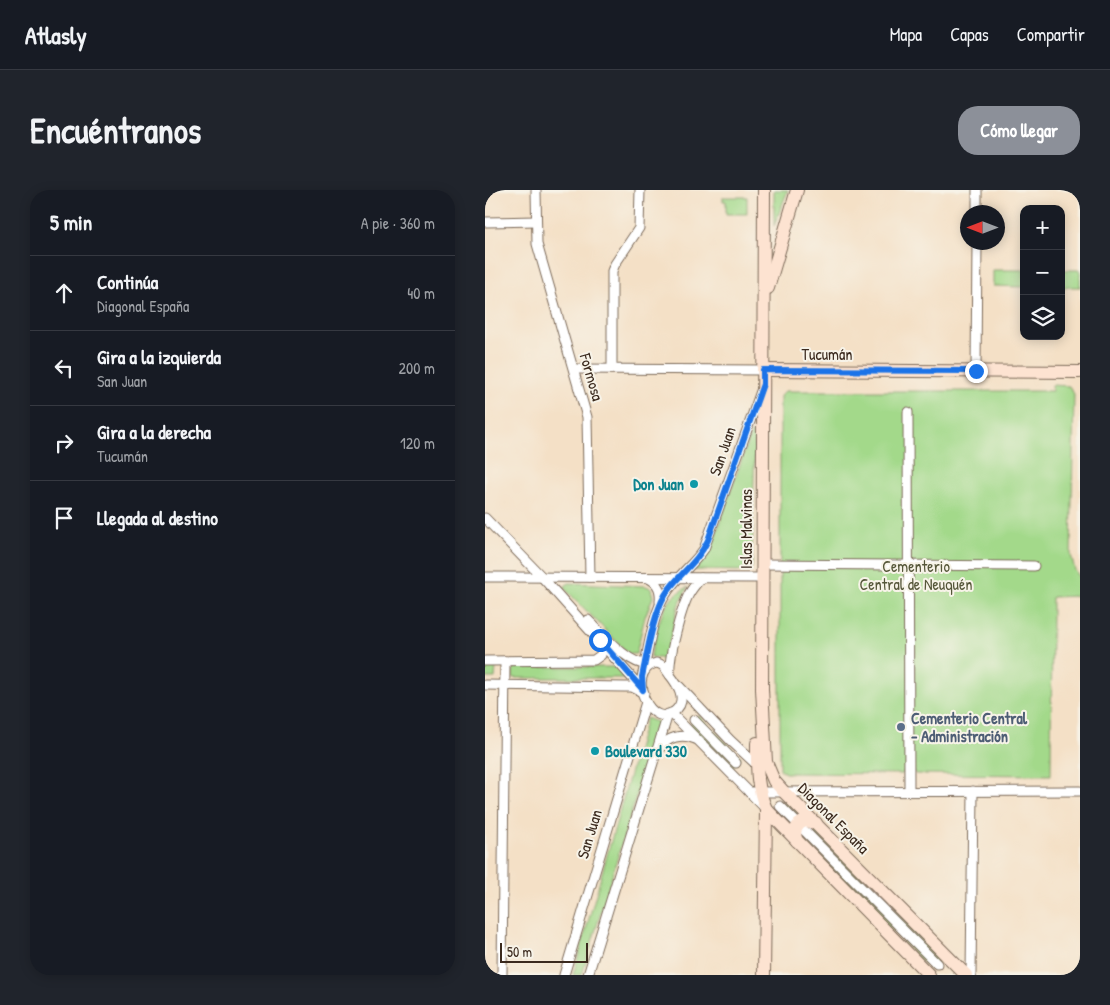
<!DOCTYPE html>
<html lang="es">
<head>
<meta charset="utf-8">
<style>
	body { margin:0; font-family:"Patrick Hand",sans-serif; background:#20242c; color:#f1f3f6 }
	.controls { position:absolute; right:15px; top:15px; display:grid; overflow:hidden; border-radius:10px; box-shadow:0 2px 12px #0003 }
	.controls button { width:45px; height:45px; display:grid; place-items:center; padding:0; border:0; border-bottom:1px solid #363941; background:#171b24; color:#f1f3f6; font:25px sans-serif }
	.compass { position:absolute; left:475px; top:15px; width:45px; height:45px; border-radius:50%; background:#171b24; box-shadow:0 2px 12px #0003; rotate:270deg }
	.scale { position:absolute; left:15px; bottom:12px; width:88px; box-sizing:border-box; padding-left:5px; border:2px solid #3b2a1e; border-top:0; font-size:14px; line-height:18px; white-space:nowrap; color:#3b2a1e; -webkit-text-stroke:4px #f7f3e8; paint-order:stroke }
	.stop { position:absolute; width:15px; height:15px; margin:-11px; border:4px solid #1a73e8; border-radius:50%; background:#fff }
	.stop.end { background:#1a73e8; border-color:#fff; box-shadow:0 1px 5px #0008 }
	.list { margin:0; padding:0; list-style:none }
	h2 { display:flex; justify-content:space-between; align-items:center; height:65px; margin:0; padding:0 20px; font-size:21px }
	h2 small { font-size:16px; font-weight:400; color:#9ea1a6 }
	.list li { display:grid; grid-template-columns:32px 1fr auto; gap:15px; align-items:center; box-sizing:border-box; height:75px; padding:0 20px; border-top:1px solid #363941 }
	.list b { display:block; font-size:19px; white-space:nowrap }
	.list p { margin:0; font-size:16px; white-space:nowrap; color:#9ea1a6 }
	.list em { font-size:16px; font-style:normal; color:#9ea1a6 }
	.icon { flex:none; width:28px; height:28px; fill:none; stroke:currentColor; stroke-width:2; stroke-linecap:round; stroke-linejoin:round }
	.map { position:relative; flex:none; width:595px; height:785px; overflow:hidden; border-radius:20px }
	header { display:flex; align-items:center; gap:30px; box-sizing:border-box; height:70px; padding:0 25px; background:#171b24; border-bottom:1px solid #363941 }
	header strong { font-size:24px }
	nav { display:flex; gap:28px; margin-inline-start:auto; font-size:18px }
	.intro { display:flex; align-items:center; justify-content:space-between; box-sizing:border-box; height:120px; padding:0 30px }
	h1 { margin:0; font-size:35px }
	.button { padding:12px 22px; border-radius:20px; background:#8c9099; color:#fff; font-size:18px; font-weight:700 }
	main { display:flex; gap:30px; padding:0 30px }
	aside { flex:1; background:#171b24; border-radius:20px; box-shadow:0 2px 12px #0003 }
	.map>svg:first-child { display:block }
	.green { fill:#a3d98a; stroke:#6f8254 }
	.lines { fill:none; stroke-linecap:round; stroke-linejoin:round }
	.street-casing { stroke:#7c6a59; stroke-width:11 }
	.secondary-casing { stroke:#7c6a59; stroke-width:14 }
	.street { stroke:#fff; stroke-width:9 }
	.secondary { stroke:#fde3d1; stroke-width:12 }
	.route { stroke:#1a73e8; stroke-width:6 }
	.culture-dot { fill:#0f9aa8; stroke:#f7f3e8; stroke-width:2 }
	.service-dot { fill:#5c6f8a; stroke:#f7f3e8; stroke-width:2 }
	.labels { text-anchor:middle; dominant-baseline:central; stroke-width:4; stroke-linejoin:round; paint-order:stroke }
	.street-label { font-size:16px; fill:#3b2a1e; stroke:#f7f3e8 }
	.culture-label { font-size:16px; font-weight:bold; fill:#0d838f; stroke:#f7f3e8; text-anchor:end }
	.park-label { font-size:16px; fill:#555639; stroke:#f7f3e8 }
	.service-label { font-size:16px; font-weight:bold; fill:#4e5e75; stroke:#f7f3e8; text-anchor:start }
</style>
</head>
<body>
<header>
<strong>Atlasly</strong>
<nav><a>Mapa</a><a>Capas</a><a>Compartir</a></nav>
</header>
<div class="intro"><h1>Encuéntranos</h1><a class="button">Cómo llegar</a></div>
<main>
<aside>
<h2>5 min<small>A pie · 360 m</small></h2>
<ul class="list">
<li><svg class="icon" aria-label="ahead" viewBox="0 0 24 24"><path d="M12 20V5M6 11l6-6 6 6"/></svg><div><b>Continúa</b><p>Diagonal España</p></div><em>40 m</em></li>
<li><svg class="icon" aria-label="left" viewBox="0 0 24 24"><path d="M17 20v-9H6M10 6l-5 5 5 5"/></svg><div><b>Gira a la izquierda</b><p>San Juan</p></div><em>200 m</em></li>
<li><svg class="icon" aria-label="right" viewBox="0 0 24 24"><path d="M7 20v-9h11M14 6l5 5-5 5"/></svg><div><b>Gira a la derecha</b><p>Tucumán</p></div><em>120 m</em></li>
<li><svg class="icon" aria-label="arrive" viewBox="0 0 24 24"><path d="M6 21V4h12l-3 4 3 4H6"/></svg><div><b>Llegada al destino</b></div></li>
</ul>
</aside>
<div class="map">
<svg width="595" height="785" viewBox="0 0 595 785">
	<rect width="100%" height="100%" fill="#f7f3e8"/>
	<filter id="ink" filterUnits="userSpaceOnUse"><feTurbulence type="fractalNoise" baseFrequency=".02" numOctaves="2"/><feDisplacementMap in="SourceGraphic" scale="10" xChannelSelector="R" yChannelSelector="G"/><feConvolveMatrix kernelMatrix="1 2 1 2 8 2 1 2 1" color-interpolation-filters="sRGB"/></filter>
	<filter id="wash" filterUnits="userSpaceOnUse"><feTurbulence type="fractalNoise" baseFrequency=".0096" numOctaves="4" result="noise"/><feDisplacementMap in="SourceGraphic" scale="20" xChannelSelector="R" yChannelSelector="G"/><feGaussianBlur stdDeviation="1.12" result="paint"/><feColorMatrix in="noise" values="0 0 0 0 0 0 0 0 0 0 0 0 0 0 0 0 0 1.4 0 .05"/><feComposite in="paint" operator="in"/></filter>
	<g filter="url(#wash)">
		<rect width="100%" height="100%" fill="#f4e0c6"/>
		<!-- green -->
		<g class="green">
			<path d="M289,0H303L289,36Z"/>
			<path d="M238,7H262V24H241V11H238Z"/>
			<path d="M508,80H539V97L508,96Z"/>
			<rect x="576" y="80" width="19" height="17"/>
			<path d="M567,195L584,196L589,204L586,365L590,380L595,388V406L567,407L566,585L430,584L429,582H418V584L300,583L295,579V206L300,201H567Z"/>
			<path d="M266,243L270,244L267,377L265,380L260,381L209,380L219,371L225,361Z"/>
			<path d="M84,393L161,396L166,398L168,407L160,427L151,464H144L81,400L80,396Z"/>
			<path d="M203,397L193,416L180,471L174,468H165C172,441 175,409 203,397Z"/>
			<path d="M0,477H11L10,488H0Z"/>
			<path d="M28,477H130L141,488H28Z"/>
			<path d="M213,525L256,567L247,578L205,535Z"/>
			<path d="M161,528L174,533V535L169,547L97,785H88Z"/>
			<path d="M301,610L458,768L446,780L289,622Z"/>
		</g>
	</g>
	<g filter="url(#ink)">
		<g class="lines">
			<defs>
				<g id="street">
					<path d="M51,0L52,54L102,227L105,387"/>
					<path d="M492,22V0"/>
					<path d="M0,32L51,31"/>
					<path d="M89,179L278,180"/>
					<path d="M127,179V81L130,74L154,38L155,0"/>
					<path d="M491,181L492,52"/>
					<path d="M423,222L424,601"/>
					<path d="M0,328L57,387L158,500"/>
					<path d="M278,374L549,376"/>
					<path d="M0,387L277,388"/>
					<path d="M163,388C174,393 176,401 175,412"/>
					<path d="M103,430C119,445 141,473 163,475"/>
					<path d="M0,471L109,470L116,465L117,460L115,451"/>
					<path d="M171,473C179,474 180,479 185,485C192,494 202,508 192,519C167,546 138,482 171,473Z"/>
					<path d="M158,483C164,458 167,425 181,404C191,387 208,375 219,359L276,201"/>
					<path d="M185,485C183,468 196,419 204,404C207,398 212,393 216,388"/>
					<path d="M0,495L140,497H147L159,503"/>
					<path d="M194,496L245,550L274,577"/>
					<path d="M186,523L279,617"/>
					<path d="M209,530L251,573"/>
					<path d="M174,559C182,547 197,543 210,549"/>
					<path d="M264,602L595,601"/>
					<path d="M295,616L452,774"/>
					<path d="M17,785L20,471"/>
					<path d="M79,785L161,512"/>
					<path d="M103,785L183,524"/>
					<path d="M486,785L488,601"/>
				</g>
				<g id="secondary">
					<path d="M279,0L277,499L281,572L289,591L299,602L481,785"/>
					<path d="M283,98L312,0"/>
					<path d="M278,180L595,182"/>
					<path d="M272,553C272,579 271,595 281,619L279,785"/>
					<path d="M281,619L444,785"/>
					<path d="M312,651C308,642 311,634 320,631L331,633"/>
				</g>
			</defs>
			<!-- street casing -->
			<use href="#street" class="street-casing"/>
			<!-- secondary casing -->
			<use href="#secondary" class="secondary-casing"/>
			<!-- street -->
			<use href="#street" class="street"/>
			<!-- secondary -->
			<use href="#secondary" class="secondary"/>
		</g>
	</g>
	<g class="lines" filter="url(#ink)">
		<!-- route -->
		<path class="route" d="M115,450L158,500L157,487C162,464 168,425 180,405C192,385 212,374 223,350L278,194V180L491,181"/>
	</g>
	<!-- markers -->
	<g class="culture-dot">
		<circle cx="209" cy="294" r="5"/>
		<circle cx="110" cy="561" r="5"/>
	</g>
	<circle class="service-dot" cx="416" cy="537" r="5"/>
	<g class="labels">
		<!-- street labels -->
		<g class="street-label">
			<text x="342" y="164">Tucumán</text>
			<text transform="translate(107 187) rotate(74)">Formosa</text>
			<text transform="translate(237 261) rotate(-71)">San Juan</text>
			<text transform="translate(261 339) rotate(-90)">Islas Malvinas</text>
			<text transform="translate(349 628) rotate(45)">Diagonal España</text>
			<text transform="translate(104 644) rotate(-73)">San Juan</text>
		</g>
		<!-- culture labels -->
		<g class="culture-label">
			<text x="199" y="294">Don Juan</text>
			<text x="120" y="561" text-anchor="start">Boulevard 330</text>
		</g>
		<!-- park labels -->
		<g class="park-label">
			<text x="431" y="376">Cementerio<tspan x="431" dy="18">Central de Neuquén</tspan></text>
		</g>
		<!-- service labels -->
		<g class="service-label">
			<text x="426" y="528">Cementerio Central<tspan x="426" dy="18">- Administración</tspan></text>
		</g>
	</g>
</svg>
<div class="controls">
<button>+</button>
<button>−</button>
<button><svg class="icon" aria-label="layers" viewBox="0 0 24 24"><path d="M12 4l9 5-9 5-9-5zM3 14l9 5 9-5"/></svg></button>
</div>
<svg class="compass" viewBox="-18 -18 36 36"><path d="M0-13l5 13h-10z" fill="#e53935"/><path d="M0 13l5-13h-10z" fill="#9ea1a6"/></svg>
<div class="scale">50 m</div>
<div class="stop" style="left:115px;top:450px"></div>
<div class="stop end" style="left:491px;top:181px"></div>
</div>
</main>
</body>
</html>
